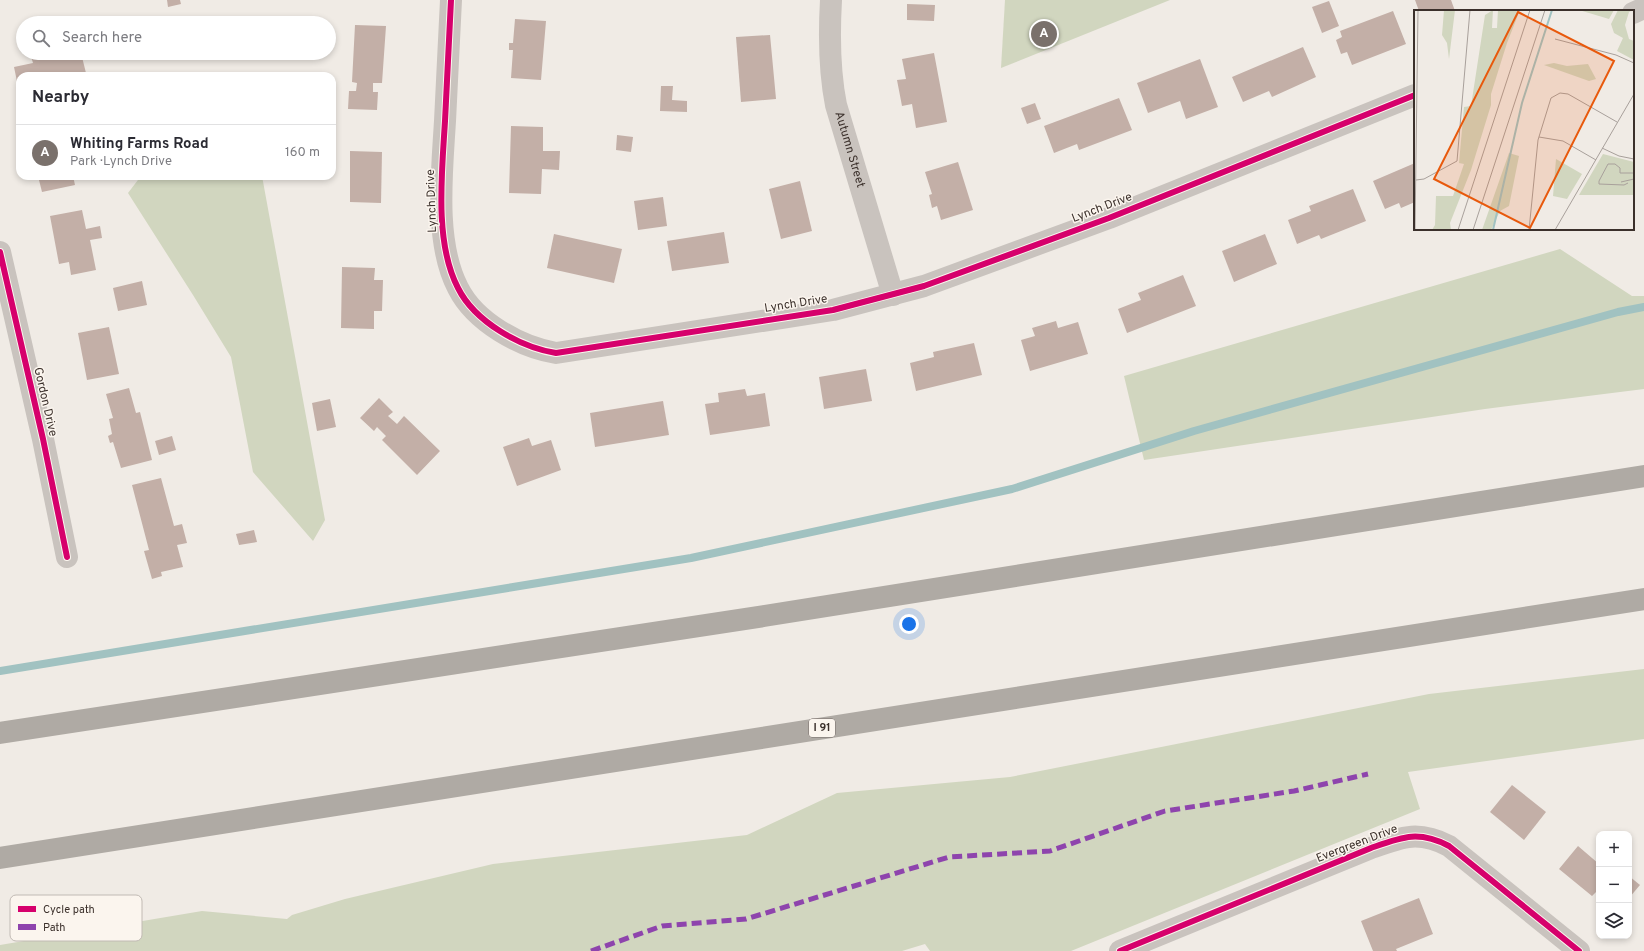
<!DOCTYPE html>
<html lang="en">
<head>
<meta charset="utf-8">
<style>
	body { margin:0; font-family:Overpass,sans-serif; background:#f2f2f3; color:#2b2b33 }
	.controls { position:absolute; right:12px; bottom:12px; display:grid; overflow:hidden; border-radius:8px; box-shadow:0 2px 6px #0003 }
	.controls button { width:36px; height:36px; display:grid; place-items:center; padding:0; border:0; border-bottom:1px solid #e1e1e2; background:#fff; color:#2b2b33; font:20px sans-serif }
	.you { position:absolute; left:909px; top:624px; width:14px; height:14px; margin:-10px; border:3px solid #fff; border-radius:50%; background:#1a73e8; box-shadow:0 0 0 6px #1a73e833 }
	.badge { display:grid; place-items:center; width:26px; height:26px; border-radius:50%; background:#7a716c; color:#fff; font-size:13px; font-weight:700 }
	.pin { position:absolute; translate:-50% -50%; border:2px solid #fff; box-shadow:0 1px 4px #0006 }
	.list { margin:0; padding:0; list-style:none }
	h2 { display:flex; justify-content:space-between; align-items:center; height:52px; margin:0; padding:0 16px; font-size:17px }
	h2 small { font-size:13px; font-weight:400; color:#7c7c81 }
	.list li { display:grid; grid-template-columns:26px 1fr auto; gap:12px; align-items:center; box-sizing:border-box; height:56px; padding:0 16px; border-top:1px solid #e1e1e2 }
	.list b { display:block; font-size:15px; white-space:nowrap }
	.list p { margin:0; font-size:13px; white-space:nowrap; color:#7c7c81 }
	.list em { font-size:13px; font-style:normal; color:#7c7c81 }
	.icon { flex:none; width:22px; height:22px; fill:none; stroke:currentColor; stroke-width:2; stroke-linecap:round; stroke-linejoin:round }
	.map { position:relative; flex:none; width:1644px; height:951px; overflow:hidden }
	.search { position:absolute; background:#fff; box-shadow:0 2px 6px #0003; left:16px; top:16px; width:320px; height:44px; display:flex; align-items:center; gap:10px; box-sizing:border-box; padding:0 14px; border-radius:22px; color:#7c7c81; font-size:15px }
	.panel { position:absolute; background:#fff; box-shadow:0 2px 6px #0003; left:16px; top:72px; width:320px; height:108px; border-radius:12px }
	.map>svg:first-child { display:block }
	.green { fill:#d1d6bf }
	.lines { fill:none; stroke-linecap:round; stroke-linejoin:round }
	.stream { stroke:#a1c2c1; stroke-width:8 }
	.building { fill:#c3afa7 }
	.minor { stroke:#c9c3be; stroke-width:22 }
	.motorway { stroke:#afaaa4; stroke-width:22 }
	.quiet { stroke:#8e44ad; stroke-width:5; stroke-dasharray:10 5; stroke-linecap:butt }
	.cycleway-casing { stroke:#fbf5ee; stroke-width:8 }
	.cycleway { stroke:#d6006c; stroke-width:6 }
	.labels { text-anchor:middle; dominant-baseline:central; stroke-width:3; stroke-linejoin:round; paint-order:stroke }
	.shield { fill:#fbf5ee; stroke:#756b66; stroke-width:1 }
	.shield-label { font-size:11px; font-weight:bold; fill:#3b302b }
	.street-label { font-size:12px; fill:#3b302b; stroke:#fbf5ee }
	.inset-river { fill:none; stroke:#a1c2c1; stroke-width:2 }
	.inset-road { fill:none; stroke:#a8a09b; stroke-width:1 }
	.view { fill:#e8590c; fill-opacity:0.15; stroke:#e8590c; stroke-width:2 }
	.inset-edge { fill:none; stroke:#3b302b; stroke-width:2 }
	.key { fill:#fbf5ee; stroke:#c1bab4; stroke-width:1 }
	.key-label { font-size:11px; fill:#3b302b }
</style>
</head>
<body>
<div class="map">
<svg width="1644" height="951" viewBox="0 0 1644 951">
	<rect width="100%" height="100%" fill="#f0ebe5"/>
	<!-- green -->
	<g class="green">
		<path d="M1005,0H1170L1001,68Z"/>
		<path d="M141,176H262L325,520L313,541L253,472L231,357L193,295L128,193Z"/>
		<path d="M1560,249L1632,296H1644V389L1485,409L1144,460L1124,376Z"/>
		<path d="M1644,669V739L1408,772L1420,809L1071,951H930L925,944L902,951H0V945L202,911L287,919L292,915L345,899L493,864L747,835L837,793L1010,777L1429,694Z"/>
	</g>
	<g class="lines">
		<!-- stream -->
		<path class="stream" d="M0,671L691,558L1012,489L1194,431L1618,312L1644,307"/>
	</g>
	<!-- building -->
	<g class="building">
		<path d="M167,0H180L181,4L168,7Z"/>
		<path d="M1415,0H1451L1455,11H1419Z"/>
		<path d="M1329,1L1339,26L1322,33L1312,7Z"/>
		<path d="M907,4L935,5L934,21L907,20Z"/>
		<path d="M1393,11L1406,44L1352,65L1347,52L1341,54L1336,40L1342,37L1340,31Z"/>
		<path d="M73,18L74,23H55V22Z"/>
		<path d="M515,19L546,21L541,80L511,78L513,50H509V43H513Z"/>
		<path d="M355,25L386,26L382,83H373V92H378L377,110L348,109L349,91H356L357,83L352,82Z"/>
		<path d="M770,35L776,99L741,102L736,37Z"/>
		<path d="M1303,47L1316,77L1272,97L1269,91L1243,102L1232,77Z"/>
		<path d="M30,53H81L86,73L74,76H20L19,91L14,67L33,63Z"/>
		<path d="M934,53L947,122L916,128L912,104L902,106L897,80L906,79L902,59Z"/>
		<path d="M1200,59L1218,107L1186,119L1180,101L1148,113L1137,83Z"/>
		<path d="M661,86H673L672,100L687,101V112L660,111Z"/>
		<path d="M1119,98L1132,130L1079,150L1077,144L1054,153L1044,126Z"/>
		<path d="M1035,103L1041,119L1027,124L1021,108Z"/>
		<path d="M511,126L543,127V151H560L559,170L542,169L541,194L509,193Z"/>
		<path d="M617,135L633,137L631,152L616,150Z"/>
		<path d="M350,151L382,152L381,203L350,202Z"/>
		<path d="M958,162L973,210L941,220L937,206L932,208L929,195L932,194L925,172Z"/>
		<path d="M1415,163V202L1401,208L1399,203L1385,209L1373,181Z"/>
		<path d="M38,176H73L75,185L42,192Z"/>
		<path d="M800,181L812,231L781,239L769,189Z"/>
		<path d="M1353,189L1366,221L1321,239L1319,235L1297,244L1288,220L1311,211L1309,206Z"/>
		<path d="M663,197L667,226L638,230L634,201Z"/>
		<path d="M82,210L86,229L100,226L102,238L90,240L96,270L71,275L69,262L59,264L50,216Z"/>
		<path d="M724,232L729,263L672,271L667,241Z"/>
		<path d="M554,234L622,249L614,283L547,268Z"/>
		<path d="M1265,234L1277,264L1234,282L1222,251Z"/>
		<path d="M342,267L375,268L374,280H383L382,311H374V329L341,328Z"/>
		<path d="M1183,275L1196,306L1127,333L1118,309L1141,300L1138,293Z"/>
		<path d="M142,281L147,305L118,311L113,288Z"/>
		<path d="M1056,321L1058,328L1078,322L1088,354L1030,371L1021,340L1035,336L1032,328Z"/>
		<path d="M109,327L119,374L87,380L78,333Z"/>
		<path d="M974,343L982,375L916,391L910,363L934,357L933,352Z"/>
		<path d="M866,369L872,401L824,409L819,377Z"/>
		<path d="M129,388L136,413L140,412L152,460L121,468L113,442L110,443L108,436L112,434L109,419L113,418L106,394Z"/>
		<path d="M745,389L747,396L765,393L770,426L710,435L705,404L719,402L718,393Z"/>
		<path d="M379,398L393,412L388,416L397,424L404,416L440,451L417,475L382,440L386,436L377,427L374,431L360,418Z"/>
		<path d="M330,399L336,427L317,431L312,403Z"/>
		<path d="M663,401L669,435L595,447L590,413Z"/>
		<path d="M172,436L176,450L159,455L155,441Z"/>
		<path d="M529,438L532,446L551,440L561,470L517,486L503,447Z"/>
		<path d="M161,478L174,526L182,524L187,543L177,545L183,567L161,572L162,576L152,579L144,551L149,550L132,485Z"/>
		<path d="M254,530L257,542L239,545L236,534Z"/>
		<path d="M1512,785L1546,812L1524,840L1490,812Z"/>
		<path d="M1578,846L1599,864V891L1598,890L1592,896L1559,869Z"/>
		<path d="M1629,876L1640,885L1629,898Z"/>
		<path d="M1419,898L1433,934L1396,949L1397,951H1373L1361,921Z"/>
	</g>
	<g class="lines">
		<!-- minor -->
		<g class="minor">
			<path d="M451,0C449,40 447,81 445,121C442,172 434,242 458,288C475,322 520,347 556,353L833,310L924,286L1109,218L1415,95"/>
			<path id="s1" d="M831,0C829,35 829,70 836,105L893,295"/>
			<path d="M1633,13L1644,8"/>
			<path d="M0,252L43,439L67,557"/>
			<path d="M1120,951L1371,848C1402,837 1418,830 1449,846L1579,951"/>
		</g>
		<!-- motorway -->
		<g class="motorway">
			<path d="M0,733L764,616L1644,476"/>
			<path d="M0,858L1644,599"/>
		</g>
		<!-- quiet -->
		<path class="quiet" d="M591,951L662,926L746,919L949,857L1050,851L1165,811L1294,791L1368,774"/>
		<defs>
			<g id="cycleway">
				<path d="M451,0C449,40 447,81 445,121C442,172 434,242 458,288C475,322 520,347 556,353L833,310L924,286L1109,218L1415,95"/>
				<path d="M0,252L43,439L67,557"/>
				<path d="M1120,951L1371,848C1402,837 1418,830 1449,846L1579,951"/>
			</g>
		</defs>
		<!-- cycleway casing -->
		<use href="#cycleway" class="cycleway-casing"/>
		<!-- cycleway -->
		<use href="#cycleway" class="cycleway"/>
	</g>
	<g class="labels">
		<!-- shield labels -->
		<rect class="shield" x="809" y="719" width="26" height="18" rx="3"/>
		<g class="shield-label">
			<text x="822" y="728">I 91</text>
		</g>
		<!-- street labels -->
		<g class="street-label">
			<text stroke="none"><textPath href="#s1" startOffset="152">Autumn Street</textPath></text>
			<text transform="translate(432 201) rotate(-92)">Lynch Drive</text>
			<text transform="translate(1102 208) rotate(-21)">Lynch Drive</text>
			<text transform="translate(796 304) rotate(-9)">Lynch Drive</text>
			<text transform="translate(45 402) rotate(77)">Gordon Drive</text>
			<text transform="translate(1357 844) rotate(-21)">Evergreen Drive</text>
		</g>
	</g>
	<!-- overview -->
	<g transform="translate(1414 10)">
		<rect width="220" height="220" fill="#f0ebe5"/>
		<path d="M30,0H41L35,49L33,33L28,25ZM79,0L78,18H83L84,0H106L93,33L77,84V95L57,160L36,213L37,220H18L21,215L22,186H39L50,154L45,153L50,97L57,96L71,5ZM165,0H200L195,9ZM204,0H219L215,2L211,15L215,29L220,31V50L203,41L209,28L200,23L197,14ZM140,53L153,56L174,54L182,69L175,71L130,55ZM95,143L105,146L95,196L86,201L77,220H68ZM189,144L220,152V185H165ZM142,149L168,164L153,189L139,186Z" fill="#d1d6bf"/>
		<path class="inset-river" d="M79,220L108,93L138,0"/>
		<path class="inset-road" d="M141,29L202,45L220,53M125,127L149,131L182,150M188,138L205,146L220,149M2,170L10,169L43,151L56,0M185,171L194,154H201L206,158V163H220M185,171V174L210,175L214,173M207,172L220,169M1,220L4,0M44,220L116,0M59,220L131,0M115,220L124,130L137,88L146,83L154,84L203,112M141,220L220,84"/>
		<path class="view" d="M104,2L200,51L116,218L20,169Z"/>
		<rect width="220" height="220" class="inset-edge"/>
	</g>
	<!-- legend -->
	<rect x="10" y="895" width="132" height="46" rx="6" class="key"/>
	<rect x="18" y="906" width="18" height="6" fill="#d6006c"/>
	<rect x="18" y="924" width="18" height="6" fill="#8e44ad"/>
	<g class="key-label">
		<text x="43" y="913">Cycle path</text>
		<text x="43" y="931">Path</text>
	</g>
</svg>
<div class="controls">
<button>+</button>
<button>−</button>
<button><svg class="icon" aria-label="layers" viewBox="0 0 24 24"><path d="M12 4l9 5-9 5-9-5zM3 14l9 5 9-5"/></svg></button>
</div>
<div class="you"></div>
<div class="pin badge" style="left:1044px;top:34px">A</div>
<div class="search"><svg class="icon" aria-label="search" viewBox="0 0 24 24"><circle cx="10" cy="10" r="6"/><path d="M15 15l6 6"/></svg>Search here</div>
<section class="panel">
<h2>Nearby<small></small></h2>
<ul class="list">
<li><span class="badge">A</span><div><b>Whiting Farms Road</b><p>Park · Lynch Drive</p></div><em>160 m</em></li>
</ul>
</section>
</div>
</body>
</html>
